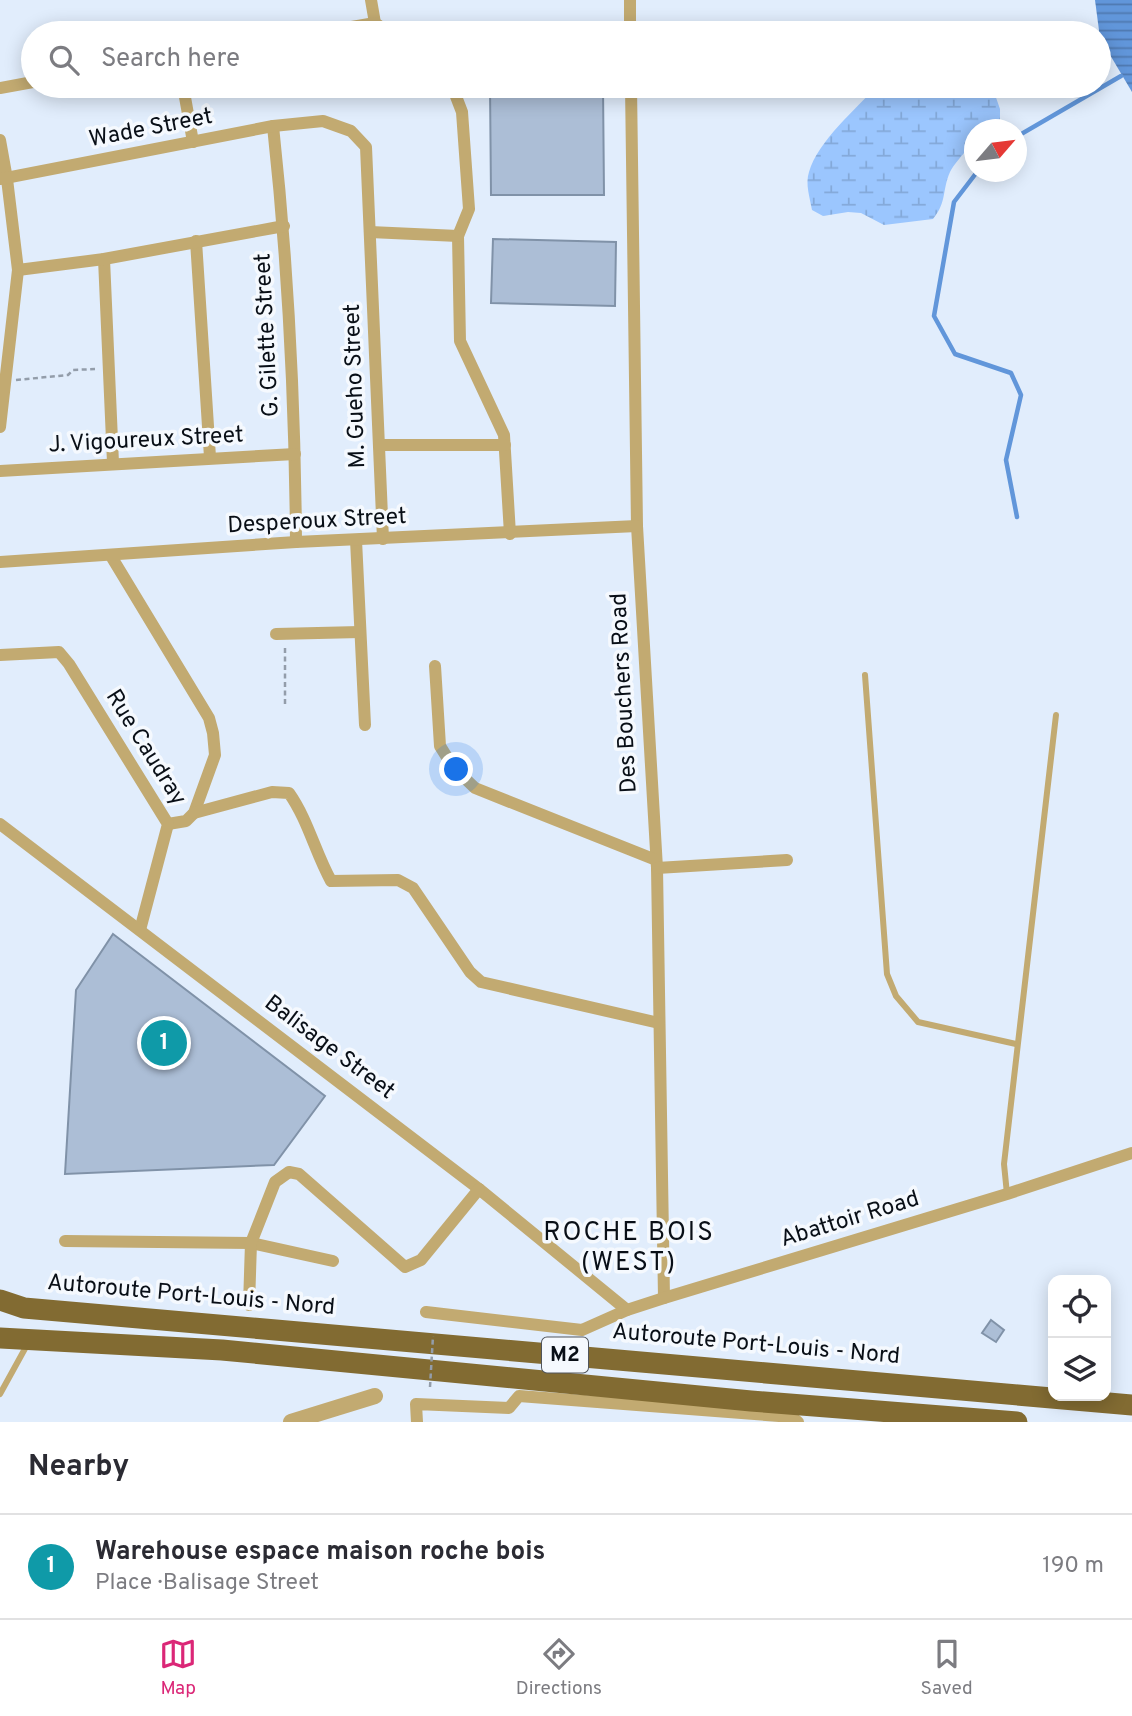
<!DOCTYPE html>
<html lang="en">
<head>
<meta charset="utf-8">
<style>
	body { margin:0; font-family:Overpass,sans-serif; background:#f2f2f3; color:#2b2b33 }
	.controls { position:absolute; right:21px; bottom:21px; display:grid; overflow:hidden; border-radius:14px; box-shadow:0 4px 18px #0003 }
	.controls button { width:63px; height:63px; display:grid; place-items:center; padding:0; border:0; border-bottom:2px solid #e1e1e2; background:#fff; color:#2b2b33; font:35px sans-serif }
	.compass { position:absolute; left:964px; top:119px; width:63px; height:63px; border-radius:50%; background:#fff; box-shadow:0 4px 18px #0003; rotate:62deg }
	.you { position:absolute; left:457px; top:770px; width:24px; height:24px; margin:-18px; border:5px solid #fff; border-radius:50%; background:#1a73e8; box-shadow:0 0 0 10px #1a73e833 }
	.badge { display:grid; place-items:center; width:46px; height:46px; border-radius:50%; background:#db2777; color:#fff; font-size:23px; font-weight:700 }
	.pin { position:absolute; translate:-50% -50%; border:4px solid #fff; box-shadow:0 2px 7px #0006 }
	.list { margin:0; padding:0; list-style:none }
	h2 { display:flex; justify-content:space-between; align-items:center; height:91px; margin:0; padding:0 28px; font-size:30px }
	h2 small { font-size:23px; font-weight:400; color:#7c7c81 }
	.list li { display:grid; grid-template-columns:46px 1fr auto; gap:21px; align-items:center; box-sizing:border-box; height:105px; padding:0 28px; border-top:2px solid #e1e1e2 }
	.list b { display:block; font-size:26px; white-space:nowrap }
	.list p { margin:0; font-size:23px; white-space:nowrap; color:#7c7c81 }
	.list em { font-size:23px; font-style:normal; color:#7c7c81 }
	.icon { flex:none; width:38px; height:38px; fill:none; stroke:currentColor; stroke-width:2; stroke-linecap:round; stroke-linejoin:round }
	.map { position:relative; flex:none; width:1132px; height:1422px; overflow:hidden }
	.search { position:absolute; background:#fff; box-shadow:0 4px 18px #0003; left:21px; right:21px; top:21px; height:77px; display:flex; align-items:center; gap:18px; box-sizing:border-box; padding:0 24px; border-radius:38px; color:#7c7c81; font-size:26px }
	.sheet { height:196px; background:#fff }
	nav { display:flex; justify-content:space-around; align-items:center; box-sizing:border-box; height:98px; border-top:2px solid #e1e1e2; background:#fff; font-size:19px; color:#7c7c81 }
	nav a { display:grid; justify-items:center; gap:4px }
	nav .on { color:#db2777 }
	.map>svg:first-child { display:block }
	.wetland { fill:url(#wetland-marsh) }
	.water { fill:url(#water-rules) }
	.lines { fill:none; stroke-linecap:round; stroke-linejoin:round }
	.stream { stroke:#6196da; stroke-width:4.5 }
	.building { fill:#acbed6; stroke:#8092a8; stroke-width:2 }
	.path { stroke:#939daa; stroke-width:2.5; stroke-dasharray:5 3.5; stroke-linecap:butt }
	.service { stroke:#c2aa71; stroke-width:6 }
	.minor { stroke:#c2aa71; stroke-width:12 }
	.tertiary { stroke:#c2aa71; stroke-width:16 }
	.trunk { stroke:#826b32; stroke-width:21 }
	.path-bridge { stroke:#939daa; stroke-width:2.5; stroke-dasharray:5 3.5; stroke-linecap:butt }
	.labels { text-anchor:middle; dominant-baseline:central; stroke-width:7; stroke-linejoin:round; paint-order:stroke }
	.shield { fill:#f5f9fe; stroke:#50555c; stroke-width:2 }
	.shield-label { font-size:21px; font-weight:bold; fill:#090f17 }
	.street-label { font-size:23px; fill:#090f17; stroke:#f5f9fe }
	.quarter-label { font-size:26px; letter-spacing:2px; fill:#090f17; stroke:#f5f9fe }
</style>
</head>
<body>
<div class="map">
<svg width="1132" height="1422" viewBox="0 0 1132 1422">
	<defs>
		<pattern id="wetland-marsh" width="20" height="14" patternUnits="userSpaceOnUse" patternTransform="scale(1.75)"><rect width="20" height="14" fill="#9bc6fe"/><path d="M1 5h8M5 5V1M11 12h8M15 12V8" fill="none" stroke="#84a9d9"/></pattern>
		<pattern id="water-rules" width="6" height="5" patternUnits="userSpaceOnUse" patternTransform="scale(1.75)"><rect width="6" height="5" fill="#6196da"/><path d="M0 2.5h6" fill="none" stroke="#4e79b0"/></pattern>
	</defs>
	<rect width="100%" height="100%" fill="#e1edfc"/>
	<!-- wetland -->
	<path class="wetland" d="M877,86H992L1000,109V123L990,129L974,130C974,147 958,157 950,172C942,190 947,202 933,219L884,225L861,213L848,212L823,216L812,210C810,198 805,184 809,172C818,141 856,109 877,86Z"/>
	<!-- water -->
	<path class="water" d="M1095,0H1132V92L1100,38Z"/>
	<g class="lines">
		<!-- stream -->
		<g class="stream">
			<path d="M1016,137L1121,76"/>
			<path d="M977,172L954,202L934,316L955,354L1011,373L1021,395L1006,460L1017,517"/>
		</g>
	</g>
	<!-- building -->
	<g class="building">
		<path d="M490,86H603L604,195H491Z"/>
		<path d="M493,239L616,242L615,306L491,303Z"/>
		<path d="M113,934L325,1096L274,1165L65,1174L76,990Z"/>
		<path d="M991,1320L1004,1330L996,1342L982,1333Z"/>
	</g>
	<g class="lines">
		<!-- path -->
		<g class="path">
			<path d="M16,380L68,375L73,370L95,369"/>
			<path d="M285,648V704"/>
		</g>
		<!-- service -->
		<g class="service">
			<path d="M865,675L887,974L896,996L918,1022L1016,1044"/>
			<path d="M1007,1194L1004,1164L1056,715"/>
			<path d="M0,1394L27,1345"/>
		</g>
		<!-- minor -->
		<g class="minor">
			<path d="M371,0L375,23L389,33"/>
			<path d="M630,0V33"/>
			<path d="M317,33L375,23"/>
			<path d="M183,86L193,142"/>
			<path d="M452,86L462,112L469,209L458,236L460,341L504,435L510,534"/>
			<path d="M631,86L637,526L657,868L664,1298"/>
			<path d="M0,88L33,82"/>
			<path d="M273,126C288,264 295,403 296,542"/>
			<path d="M0,140L7,179L18,270L0,427"/>
			<path d="M0,179L273,126L323,121L351,131L366,147L383,539"/>
			<path d="M370,232L458,236"/>
			<path d="M196,241L210,457"/>
			<path d="M104,259L113,463"/>
			<path d="M18,270L104,259L284,226"/>
			<path d="M379,445H505"/>
			<path d="M0,471L295,454"/>
			<path d="M356,540L365,725"/>
			<path d="M111,556L209,718L213,733L215,755L194,813L186,821L168,824"/>
			<path d="M0,562L296,542L637,526"/>
			<path d="M276,634L360,632"/>
			<path d="M0,655L59,652L69,664L168,824L140,930"/>
			<path d="M435,666L440,746L453,767L475,788L656,860"/>
			<path d="M194,813L272,792L289,793C308,820 315,852 331,881L398,880L413,888L470,972L481,982L659,1023"/>
			<path d="M0,824L479,1189L627,1310"/>
			<path d="M657,868L787,860"/>
			<path d="M65,1241L251,1243L333,1261"/>
			<path d="M249,1305L251,1243L275,1182L289,1172L299,1174L405,1267L421,1260L479,1189"/>
			<path d="M426,1312L582,1330L627,1310L664,1298L1007,1194L1132,1153"/>
			<path d="M417,1422L416,1404L509,1408L519,1396L792,1417L798,1422"/>
		</g>
		<!-- tertiary -->
		<path class="tertiary" d="M291,1422L375,1396"/>
		<!-- trunk -->
		<g class="trunk">
			<path d="M0,1300L24,1308L1132,1405"/>
			<path d="M0,1338L222,1350L751,1401L1017,1422"/>
		</g>
		<!-- path-bridge -->
		<path class="path-bridge" d="M430,1387L433,1336"/>
	</g>
	<g class="labels">
		<!-- shield labels -->
		<rect class="shield" x="542" y="1337.5" width="46" height="35" rx="5"/>
		<g class="shield-label">
			<text x="565" y="1355">M2</text>
		</g>
		<!-- street labels -->
		<g class="street-label">
			<text transform="translate(151 129) rotate(-11)">Wade Street</text>
			<text transform="translate(268 335) rotate(-93)">G. Gilette Street</text>
			<text transform="translate(356 386) rotate(-92)">M. Gueho Street</text>
			<text transform="translate(146 441) rotate(-3)">J. Vigoureux Street</text>
			<text transform="translate(317 522) rotate(-3)">Desperoux Street</text>
			<text transform="translate(625 693) rotate(-93)">Des Bouchers Road</text>
			<text transform="translate(145 748) rotate(58)">Rue Caudray</text>
			<text transform="translate(329 1048) rotate(37)">Balisage Street</text>
			<text transform="translate(850 1220) rotate(-17)">Abattoir Road</text>
			<text transform="translate(191 1296) rotate(5)">Autoroute Port-Louis - Nord</text>
			<text transform="translate(756 1345) rotate(5)">Autoroute Port-Louis - Nord</text>
		</g>
		<!-- quarter labels -->
		<g class="quarter-label">
			<text x="629" y="1233">ROCHE BOIS<tspan x="629" dy="30">(WEST)</tspan></text>
		</g>
	</g>
</svg>
<div class="controls">
<button><svg class="icon" aria-label="locate" viewBox="0 0 24 24"><circle cx="12" cy="12" r="6"/><path d="M12 2v4M12 18v4M2 12h4M18 12h4"/></svg></button>
<button><svg class="icon" aria-label="layers" viewBox="0 0 24 24"><path d="M12 4l9 5-9 5-9-5zM3 14l9 5 9-5"/></svg></button>
</div>
<svg class="compass" viewBox="-18 -18 36 36"><path d="M0-13l5 13h-10z" fill="#e53935"/><path d="M0 13l5-13h-10z" fill="#7c7c81"/></svg>
<div class="you"></div>
<div class="pin badge" style="left:164px;top:1043px;background:#0f9aa8">1</div>
<div class="search"><svg class="icon" aria-label="search" viewBox="0 0 24 24"><circle cx="10" cy="10" r="6"/><path d="M15 15l6 6"/></svg>Search here</div>
</div>
<section class="sheet">
<h2>Nearby<small></small></h2>
<ul class="list">
<li><span class="badge" style="background:#0f9aa8">1</span><div><b>Warehouse espace maison roche bois</b><p>Place · Balisage Street</p></div><em>190 m</em></li>
</ul>
</section>
<nav>
<a class="on"><svg class="icon" aria-label="map" viewBox="0 0 24 24"><path d="M3 6l6-2 6 2 6-2v14l-6 2-6-2-6 2zM9 4v14M15 6v14"/></svg>Map</a>
<a><svg class="icon" aria-label="directions" viewBox="0 0 24 24"><path d="M12 3l9 9-9 9-9-9zM9 14v-3h6M13 9l2 2-2 2"/></svg>Directions</a>
<a><svg class="icon" aria-label="saved" viewBox="0 0 24 24"><path d="M7 4h10v16l-5-4-5 4z"/></svg>Saved</a>
</nav>
</body>
</html>
